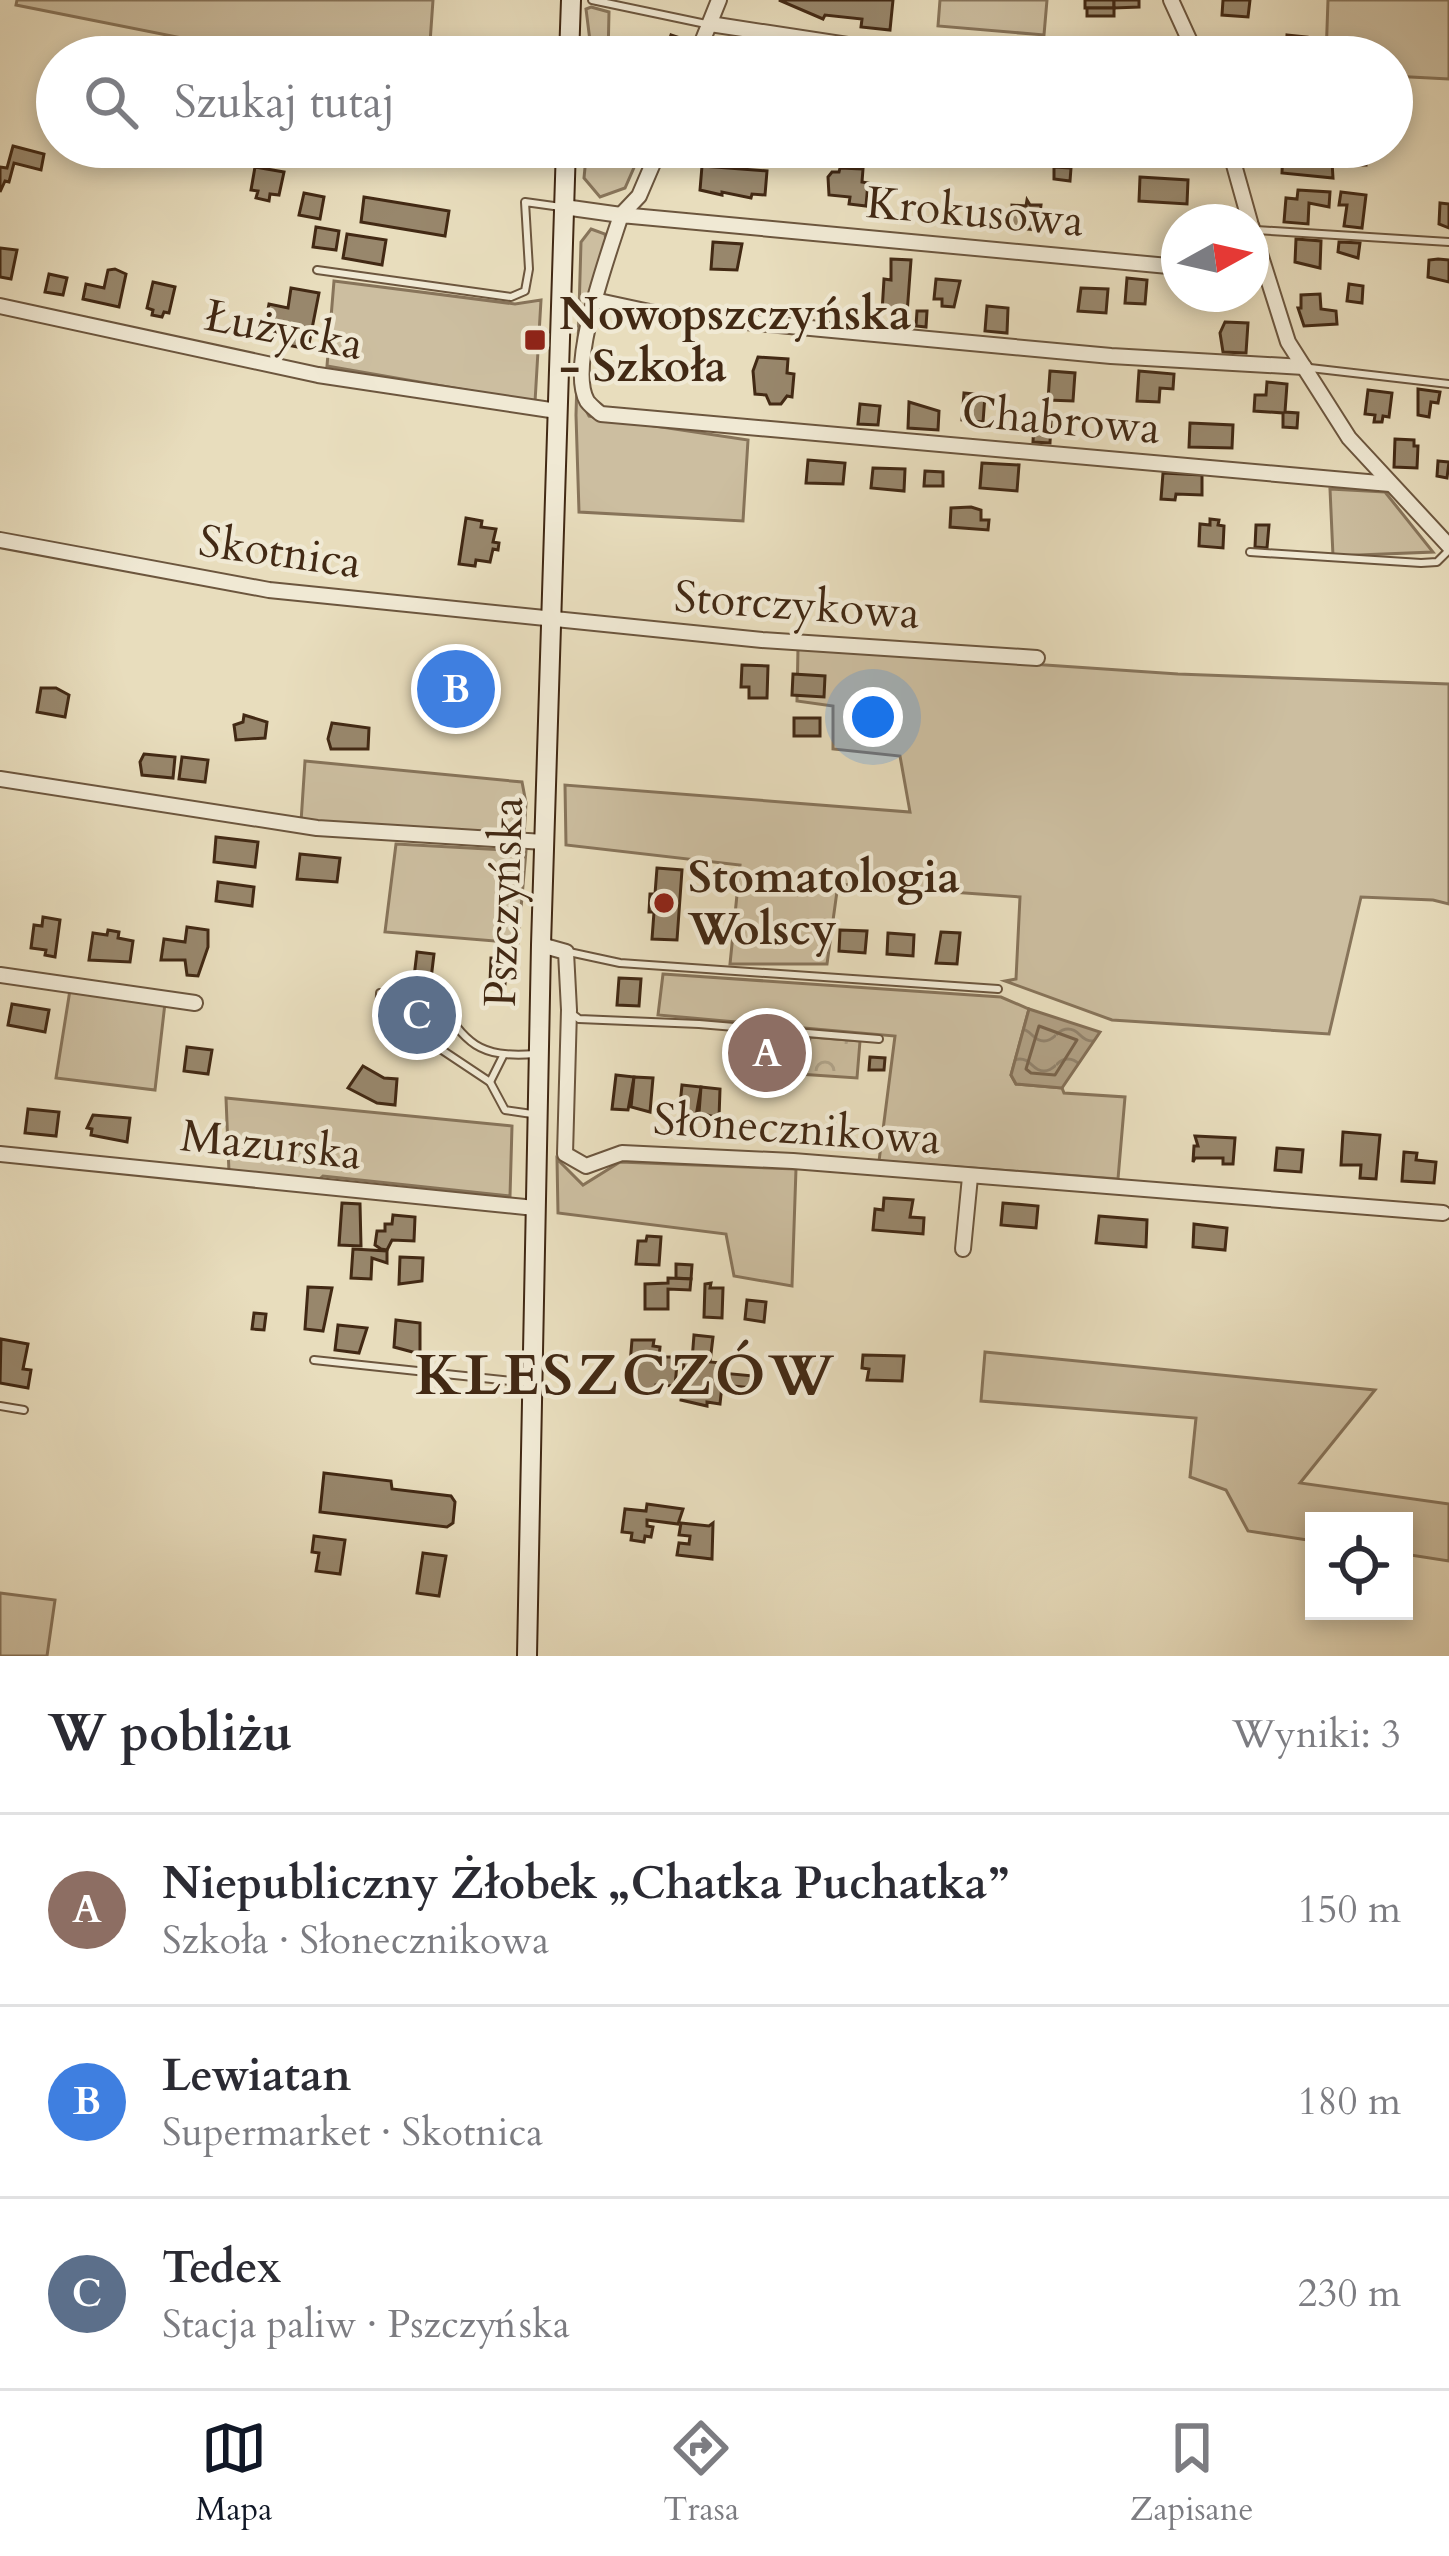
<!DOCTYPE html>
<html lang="pl">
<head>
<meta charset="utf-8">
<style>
	body { margin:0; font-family:Cardo,serif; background:#f2f2f3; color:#2b2b33 }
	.controls { position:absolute; right:36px; bottom:36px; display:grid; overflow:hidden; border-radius:0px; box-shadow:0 6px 18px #0003 }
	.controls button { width:108px; height:108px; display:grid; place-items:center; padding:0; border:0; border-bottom:3px solid #e1e1e2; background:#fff; color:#2b2b33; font:60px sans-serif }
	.compass { position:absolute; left:1161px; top:204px; width:108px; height:108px; border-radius:50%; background:#fff; box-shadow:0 6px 18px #0003; rotate:82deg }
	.you { position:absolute; left:873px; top:717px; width:42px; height:42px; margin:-30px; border:9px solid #fff; border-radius:50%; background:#1a73e8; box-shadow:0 0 0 18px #1a73e833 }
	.badge { display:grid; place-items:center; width:78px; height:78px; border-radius:50%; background:#111827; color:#fff; font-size:39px; font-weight:700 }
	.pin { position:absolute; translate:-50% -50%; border:6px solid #fff; box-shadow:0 3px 12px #0006 }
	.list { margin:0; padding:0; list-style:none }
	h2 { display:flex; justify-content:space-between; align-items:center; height:156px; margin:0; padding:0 48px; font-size:51px }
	h2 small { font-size:39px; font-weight:400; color:#7c7c81 }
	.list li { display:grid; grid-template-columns:78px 1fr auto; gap:36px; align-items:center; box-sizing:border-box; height:192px; padding:0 48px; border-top:3px solid #e1e1e2 }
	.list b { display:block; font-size:45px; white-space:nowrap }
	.list p { margin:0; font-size:39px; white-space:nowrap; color:#7c7c81 }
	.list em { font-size:39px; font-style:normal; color:#7c7c81 }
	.icon { flex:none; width:66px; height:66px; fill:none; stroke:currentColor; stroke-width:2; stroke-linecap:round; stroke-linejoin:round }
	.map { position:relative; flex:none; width:1449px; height:1656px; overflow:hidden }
	.search { position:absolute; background:#fff; box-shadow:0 6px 18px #0003; left:36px; right:36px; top:36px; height:132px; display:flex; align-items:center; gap:30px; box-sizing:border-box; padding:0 42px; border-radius:66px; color:#7c7c81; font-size:45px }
	.sheet { height:732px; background:#fff }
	nav { display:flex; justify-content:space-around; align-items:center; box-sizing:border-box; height:168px; border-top:3px solid #e1e1e2; background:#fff; font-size:33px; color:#7c7c81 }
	nav a { display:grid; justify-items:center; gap:6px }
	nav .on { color:#111827 }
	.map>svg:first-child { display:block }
	.grass { fill:#ccbea0; stroke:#87745a; stroke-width:3 }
	.forest { fill:url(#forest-crowns); stroke:#87745a; stroke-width:3 }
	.water { fill:url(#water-waves); stroke:#847057; stroke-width:3 }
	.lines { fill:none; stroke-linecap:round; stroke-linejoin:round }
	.shore { stroke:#79644c; stroke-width:3 }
	.building { fill:#98876c; stroke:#422914; stroke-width:3 }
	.service-casing { stroke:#6c563e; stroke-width:10 }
	.minor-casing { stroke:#6c563e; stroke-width:18 }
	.secondary-casing { stroke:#422914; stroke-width:22 }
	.service { stroke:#f0e9d4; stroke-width:6 }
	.minor { stroke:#f0e9d4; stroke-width:14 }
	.secondary { stroke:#f0e9d4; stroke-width:18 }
	.poi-dot { fill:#8f2418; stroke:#f0e9d4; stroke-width:4.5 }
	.labels { text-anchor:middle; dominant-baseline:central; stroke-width:9; stroke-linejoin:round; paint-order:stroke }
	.street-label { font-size:45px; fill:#422914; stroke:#f0e9d4 }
	.poi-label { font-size:45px; font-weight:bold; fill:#422914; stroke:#f0e9d4; text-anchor:start }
	.district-label { font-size:57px; font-weight:bold; letter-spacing:3px; fill:#422914; stroke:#f0e9d4 }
</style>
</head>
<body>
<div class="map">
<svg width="1449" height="1656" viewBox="0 0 1449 1656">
	<defs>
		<pattern id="forest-crowns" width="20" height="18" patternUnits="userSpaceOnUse" patternTransform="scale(3)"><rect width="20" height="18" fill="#ccbea0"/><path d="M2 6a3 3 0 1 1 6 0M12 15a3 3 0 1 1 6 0" fill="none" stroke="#b0a389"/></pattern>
		<pattern id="water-waves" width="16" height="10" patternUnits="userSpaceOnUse" patternTransform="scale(3)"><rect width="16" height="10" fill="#b0a084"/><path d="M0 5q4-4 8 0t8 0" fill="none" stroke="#91826b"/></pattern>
	</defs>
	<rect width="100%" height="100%" fill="#e8ddbd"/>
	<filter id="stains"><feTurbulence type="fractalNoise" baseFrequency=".00167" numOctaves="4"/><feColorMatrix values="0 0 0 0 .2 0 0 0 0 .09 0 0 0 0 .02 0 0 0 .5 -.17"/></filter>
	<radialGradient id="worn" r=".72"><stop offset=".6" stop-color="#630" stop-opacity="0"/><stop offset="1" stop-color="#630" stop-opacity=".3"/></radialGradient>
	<!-- grass -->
	<g class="grass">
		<path d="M17,0H433L429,57H277L16,5Z"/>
		<path d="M940,0H1047L1044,35L938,26Z"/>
		<path d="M1328,0H1449V79L1392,76V57H1326Z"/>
		<path d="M591,7L609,12L608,57H592L586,9Z"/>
		<path d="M587,147H643L625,188L600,197L584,178Z"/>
		<path d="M591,229L605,234L606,241C592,295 558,363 589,416L748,440L743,521L579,512L576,415L581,242Z"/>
		<path d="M334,281L515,304L541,300L535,402L327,366Z"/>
		<path d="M1330,489L1385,492L1433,552L1333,556Z"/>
		<path d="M798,648L1178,674L1449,684V904L1433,900L1361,897L1329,1034L1112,1020L1005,981L1016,979L1020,897L838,884L827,964H730L740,865L566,845L565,785L910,812L900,756L833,749V706L797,701Z"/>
		<path d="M305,761L522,782L526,803L524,837L301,822Z"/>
		<path d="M396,844L526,851L518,943L385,932Z"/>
		<path d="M663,974L1001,997L1029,1009L1011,1075L1016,1084L1062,1088L1064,1093L1125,1097L1118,1179L879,1161L895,1036L658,1015Z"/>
		<path d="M70,990L165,1003L155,1090L56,1078Z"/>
		<path d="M226,1098L512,1126L510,1196L323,1176L313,1185L229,1172Z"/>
		<path d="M557,1159L583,1185L620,1162L796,1169L792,1286L734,1276L726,1234L558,1213Z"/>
		<path d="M985,1352L1375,1390L1300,1483L1449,1504V1561L1404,1554V1521H1314V1541L1248,1531L1226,1490L1190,1477L1196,1418L981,1401Z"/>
		<path d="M0,1593L55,1600L47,1656H0Z"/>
	</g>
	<!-- forest -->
	<path class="forest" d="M810,1037L860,1041L857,1078L769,1072V1063L799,1065L800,1046H809Z"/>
	<!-- water -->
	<path class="water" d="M1029,1009L1100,1032L1062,1088L1016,1084L1011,1075Z"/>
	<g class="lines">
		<!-- shore -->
		<path class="shore" d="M1039,1026L1077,1040L1055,1075L1031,1073L1026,1069Z"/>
	</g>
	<!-- building -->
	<g class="building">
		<path d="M779,0H893L890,30L861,27L862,19L825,15L823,19Z"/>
		<rect x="1085" y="0" width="29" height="8"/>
		<path d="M1114,0H1139V7L1114,8Z"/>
		<path d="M1223,0H1250L1248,17L1222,15Z"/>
		<rect x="1087" y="8" width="27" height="8"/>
		<path d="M671,35L680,38L675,52L666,49Z"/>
		<path d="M1287,35L1307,37L1305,52L1286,50Z"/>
		<path d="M1249,42L1275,44L1274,57H1248Z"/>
		<path d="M1131,44L1169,46L1168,57H1130Z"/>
		<path d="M13,146L44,154L41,170L14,163L9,182L5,181L0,192V167L7,168Z"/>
		<path d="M1163,147H1188V157L1163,160Z"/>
		<path d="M1283,147H1309L1308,157L1314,158L1315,162H1332L1333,178L1282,173Z"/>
		<rect x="1349" y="147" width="17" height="18"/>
		<path d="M702,166L767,171L765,195L752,194L751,198L722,192V195L700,190Z"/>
		<path d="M255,167L284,172L279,195L270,194L269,201L256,198L258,191L251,190Z"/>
		<path d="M1054,167L1071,168L1070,181L1054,179Z"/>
		<path d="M840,168L863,169L862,182L868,183L866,206L849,204L850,197L829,195L828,177L832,172H839Z"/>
		<path d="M1140,177L1188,180L1187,204L1139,201Z"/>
		<path d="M1298,190L1330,192L1329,207L1309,203L1308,224L1284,222L1286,198L1297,199Z"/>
		<path d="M1341,192L1366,195L1362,228L1344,226L1347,205H1339Z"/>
		<path d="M304,193L324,197L320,219L299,215Z"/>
		<path d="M364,197L449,211L445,236L361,222Z"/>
		<path d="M1027,200L1030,205H1041L1040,213L1055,214L1054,231L1012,228V205L1026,206Z"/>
		<path d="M1440,203L1449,204V228L1439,224Z"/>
		<path d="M316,227L339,231L336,250L313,247Z"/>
		<path d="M347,234L386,240L382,265L343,258Z"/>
		<path d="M1296,239L1321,241L1320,268L1295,262Z"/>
		<path d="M713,242L742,244L737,270L711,269Z"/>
		<path d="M1339,242L1360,243L1358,258L1338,252Z"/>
		<path d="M0,248L17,250L11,279L0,277Z"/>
		<path d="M891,259L911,260L907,314L882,312L884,279L891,280Z"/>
		<path d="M1438,259L1449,260V282L1428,277L1429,260Z"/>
		<path d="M115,269L126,274L119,307L83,299L86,284L104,288L108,270Z"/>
		<path d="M49,274L67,278L63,295L45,292Z"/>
		<path d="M1127,278L1147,280L1145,304L1125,303Z"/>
		<path d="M936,279L960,281L954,307L942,306V299H934Z"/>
		<path d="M153,282L175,287L169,313L164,312L162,317L152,315L153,310L147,308Z"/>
		<path d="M1349,284L1363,286L1362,303L1347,301Z"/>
		<path d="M291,288L319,293L308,349L282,344L284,334L264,330L269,304L288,308Z"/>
		<path d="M1081,288L1108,289L1106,313L1078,311Z"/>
		<path d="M1206,294H1233L1232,306L1205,304Z"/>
		<path d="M1320,294L1321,309L1336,311L1337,324L1304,326L1298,308H1301V295Z"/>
		<path d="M987,306L1008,308L1007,333L985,331Z"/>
		<path d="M917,311H927L926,327L916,326Z"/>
		<path d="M1225,322L1248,323L1246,353L1223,352L1220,333Z"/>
		<path d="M758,357L788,359L787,373L794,374L792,397L787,396L781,404H770L766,395L755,394L753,371Z"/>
		<path d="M1050,371L1075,373L1073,401L1048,400Z"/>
		<path d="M1139,371L1174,374L1173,389L1160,388L1159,402L1137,401Z"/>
		<path d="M1267,382L1287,384L1285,412L1298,413L1297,428L1283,427V413L1254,411L1255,395H1266Z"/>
		<path d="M1418,389L1440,392L1438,403L1431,402L1429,417L1418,415Z"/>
		<path d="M1368,390L1392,393L1389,417L1383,416L1382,422H1374L1375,415L1365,414Z"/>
		<path d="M964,393L985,395L983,422L962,420Z"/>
		<path d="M909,402L939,411L938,430L908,428Z"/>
		<path d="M860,404L880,406L878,425L858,424Z"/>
		<path d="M1034,422H1051L1050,443L1033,442Z"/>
		<path d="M1190,423L1233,425L1232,448L1189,447Z"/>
		<path d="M1395,439L1414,440V446H1418L1417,468L1394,467Z"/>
		<path d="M808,460L845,463L843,484L806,483Z"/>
		<path d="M1438,461L1449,462L1447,478L1437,476Z"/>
		<path d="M982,463L1019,465L1017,491L980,488Z"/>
		<path d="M873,468L905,469L904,491L871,488Z"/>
		<path d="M925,471L943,472V486H924Z"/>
		<path d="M1163,473L1202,475V495L1176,494L1175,500L1161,499Z"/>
		<path d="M971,507L981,510V520H989L988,530L950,527L951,508Z"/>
		<path d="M466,518L482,521L481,527L496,529L493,542L499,543L498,550L493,549L490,562L476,560L475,566L459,564Z"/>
		<path d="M1210,519L1219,520L1218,525L1224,526L1223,548L1199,546L1200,524L1210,525Z"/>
		<path d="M1256,525H1269L1267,548L1255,547Z"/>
		<path d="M742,665L768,666L767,698H749V687H741Z"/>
		<path d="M431,674L483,678L481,702L466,701V709L443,708L444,701L429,700Z"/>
		<path d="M793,674L825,676L824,697L792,695Z"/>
		<path d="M41,688H56L69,695L65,717L37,712Z"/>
		<path d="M244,715L267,722L265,738L236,740L234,725L243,722Z"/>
		<rect x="794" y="718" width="26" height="18"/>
		<path d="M332,723L369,728L368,749H331L328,739Z"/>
		<path d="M144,754L175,757L173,778L142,775L140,762Z"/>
		<path d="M182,757L208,760L205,782L179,779Z"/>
		<path d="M216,837L258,842L255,867L214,862Z"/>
		<path d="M300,854L340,858L337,882L297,879Z"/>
		<path d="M657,868L682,870L677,940L652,939L654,912H649L650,894H655Z"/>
		<path d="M218,882L254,887L252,906L216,901Z"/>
		<path d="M43,917L60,920L55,957L45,955L46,950L31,948L34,925L42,926Z"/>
		<path d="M187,927L208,930V947L198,976L187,975L185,960H161L164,939L185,942Z"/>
		<path d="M108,930L119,932L118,938L133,941L130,962L89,960L93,933L107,935Z"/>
		<path d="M840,930L867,931L865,953L839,951Z"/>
		<path d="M941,932L960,933L957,964L936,963Z"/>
		<path d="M888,933L914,935L913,956L887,954Z"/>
		<path d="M417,952L434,954L428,1004L411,1002Z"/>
		<path d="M491,958H506L505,984L490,983Z"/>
		<path d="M619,978L641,979L639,1006L617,1005Z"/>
		<path d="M12,1004L49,1010L45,1032L8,1025Z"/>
		<path d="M401,1005L436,1010L434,1031L399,1027Z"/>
		<path d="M736,1041L800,1046L799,1065L734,1060Z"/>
		<path d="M187,1047L212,1050L208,1074L184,1071Z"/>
		<path d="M870,1057L885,1058L884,1070H869Z"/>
		<path d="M363,1066L384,1078L397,1079L395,1105L377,1103L348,1088Z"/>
		<path d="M616,1075L634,1077L628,1110L612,1109Z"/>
		<path d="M634,1077L653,1078L650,1112L631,1107Z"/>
		<path d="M682,1085L701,1087L696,1116L679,1115Z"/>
		<path d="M701,1087L720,1089L719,1118L699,1113Z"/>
		<path d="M28,1109L59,1112L56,1136L25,1133Z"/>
		<path d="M93,1115L130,1118L127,1142L91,1135L92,1129L87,1128Z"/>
		<path d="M1343,1132L1380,1135L1376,1179L1360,1178L1361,1165H1341Z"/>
		<path d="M1195,1136L1235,1138L1233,1164H1223V1158H1195L1193,1162L1194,1146H1198Z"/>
		<path d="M1277,1148L1303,1150L1301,1172L1275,1170Z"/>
		<path d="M1404,1152L1417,1153L1416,1160L1436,1162L1434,1183L1402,1181Z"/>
		<path d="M884,1198L913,1200L910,1217L924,1218L923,1234L873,1230L875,1209L883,1210Z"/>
		<path d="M342,1203L360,1204L361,1246L339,1245Z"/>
		<path d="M1003,1203L1038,1206L1036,1228L1001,1225Z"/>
		<path d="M393,1215L415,1217L414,1241L392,1240L387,1250L381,1249L375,1245L377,1231H385V1224H392Z"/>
		<path d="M1099,1216L1147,1220L1146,1247L1096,1243Z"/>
		<path d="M1194,1224L1227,1228L1225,1250L1193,1247Z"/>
		<path d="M647,1236L661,1237L659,1265L636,1264L638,1241H646Z"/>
		<path d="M353,1249L387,1251V1263L372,1258L371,1279L351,1278Z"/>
		<path d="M400,1257L423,1258L422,1281L399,1284Z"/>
		<path d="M676,1264L692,1265L691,1279L676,1278Z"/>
		<path d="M668,1278L691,1279L690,1290L668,1289V1309H645V1284L668,1283Z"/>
		<path d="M711,1283L710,1288H723L722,1318L704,1317L705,1284Z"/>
		<path d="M308,1287L332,1288L323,1331L305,1329Z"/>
		<path d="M747,1300L766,1302L764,1322L745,1319Z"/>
		<path d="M254,1313L266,1314L264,1330L252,1329Z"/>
		<path d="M396,1320L420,1323V1354L394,1347Z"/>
		<path d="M338,1325L367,1328L359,1353L335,1350Z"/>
		<path d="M694,1335L713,1337L710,1362L722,1363L721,1373L754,1376L753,1388L722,1385L720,1404L707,1402V1406L681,1400L682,1389H688V1383L683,1382L684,1359L692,1360Z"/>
		<path d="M1,1339L28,1344L23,1369L31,1370L28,1388L0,1383Z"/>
		<path d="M632,1340H654L653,1346L660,1347L659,1357H672V1364H677L675,1386L656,1385V1391L628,1389Z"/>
		<path d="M863,1355L904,1356L902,1381L867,1380L869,1369L862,1368Z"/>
		<path d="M324,1473L391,1481L392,1489L451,1496L455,1502L453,1523L447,1527L320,1512Z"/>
		<path d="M647,1504L683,1509L678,1524L647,1520V1526L653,1527L651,1537L645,1536L644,1542L631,1540L632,1533L622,1532L625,1509L646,1511Z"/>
		<path d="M681,1523L709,1526L713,1523L712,1559L677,1555L679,1543L689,1544L690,1536L679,1535Z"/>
		<path d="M314,1536L345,1540L340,1574L316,1571L319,1553L312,1552Z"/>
		<path d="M423,1553L446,1556L439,1596L417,1593Z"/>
	</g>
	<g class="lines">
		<defs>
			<g id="service">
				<path d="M592,0L706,24"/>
				<path d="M1256,230L1449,242"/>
				<path d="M317,270L511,297L525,291L529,269L525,202L561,207"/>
				<path d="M1310,368L1449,384"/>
				<path d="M1250,552L1421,563L1437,562L1449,550"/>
				<path d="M569,952L620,963L998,989"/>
				<path d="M571,1013L579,1019L699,1024L879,1039"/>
				<path d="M490,1082L503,1056"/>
				<path d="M532,1114L505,1110L490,1082L436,1046L397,1038L379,1024L380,993L437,998C466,1044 478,1058 535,1054"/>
				<path d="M314,1360L530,1383"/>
				<path d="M0,1406L24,1410"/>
			</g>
			<g id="minor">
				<path d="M1171,0L1197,57"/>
				<path d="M710,24L926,57"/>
				<path d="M696,57L719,0"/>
				<path d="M1229,147L1250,222"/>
				<path d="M564,207L621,215L639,196L660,147"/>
				<path d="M1251,225L1288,342L1349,438L1449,546"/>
				<path d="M1179,267L621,215C609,253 567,366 587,401C589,404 598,412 601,414L1390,484"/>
				<path d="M594,300L659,314L1111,356L1304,367"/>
				<path d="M0,306L318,375L557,411"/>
				<path d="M0,540L269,590L762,640L1037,658"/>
				<path d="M0,779L317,828L544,842"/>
				<path d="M541,945L566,952L569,1010L565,1154L586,1166L622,1153L793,1161L1443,1213"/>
				<path d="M0,975L195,1003"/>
				<path d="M0,1154L535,1208"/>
				<path d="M963,1249L970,1177"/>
			</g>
			<g id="secondary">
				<path d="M569,57L571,0"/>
				<path d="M527,1656L541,945L566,147"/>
			</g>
		</defs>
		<!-- service casing -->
		<use href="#service" class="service-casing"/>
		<!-- minor casing -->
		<use href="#minor" class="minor-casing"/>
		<!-- secondary casing -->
		<use href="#secondary" class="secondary-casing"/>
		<!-- service -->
		<use href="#service" class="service"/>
		<!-- minor -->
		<use href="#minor" class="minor"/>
		<!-- secondary -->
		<use href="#secondary" class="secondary"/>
	</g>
	<!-- markers -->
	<g class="poi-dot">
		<rect x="523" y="328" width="24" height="24" rx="6"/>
		<circle cx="664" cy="903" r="12"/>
	</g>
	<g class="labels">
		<!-- street labels -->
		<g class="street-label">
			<text transform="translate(975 212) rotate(5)">Krokusowa</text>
			<text transform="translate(284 330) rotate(11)">Łużycka</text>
			<text transform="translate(1061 420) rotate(5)">Chabrowa</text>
			<text transform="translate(280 552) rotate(8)">Skotnica</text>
			<text transform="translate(797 605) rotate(4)">Storczykowa</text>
			<text transform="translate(504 902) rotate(-88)">Pszczyńska</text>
			<text transform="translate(797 1129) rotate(4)">Słonecznikowa</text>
			<text transform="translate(271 1145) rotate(6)">Mazurska</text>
		</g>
		<!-- poi labels -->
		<g class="poi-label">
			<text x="559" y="314">Nowopszczyńska<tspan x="559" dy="52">- Szkoła</tspan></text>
			<text x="688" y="877">Stomatologia<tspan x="688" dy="52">Wolscy</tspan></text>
		</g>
		<!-- district labels -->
		<g class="district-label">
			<text x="626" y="1376">KLESZCZÓW</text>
		</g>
	</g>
	<rect width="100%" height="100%" filter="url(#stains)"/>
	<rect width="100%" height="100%" fill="url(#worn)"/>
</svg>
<div class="controls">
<button><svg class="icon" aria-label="locate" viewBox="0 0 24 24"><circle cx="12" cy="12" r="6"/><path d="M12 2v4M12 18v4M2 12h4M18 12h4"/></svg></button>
</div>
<svg class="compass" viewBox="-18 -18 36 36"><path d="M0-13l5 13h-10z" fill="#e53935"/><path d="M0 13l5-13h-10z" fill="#7c7c81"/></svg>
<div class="you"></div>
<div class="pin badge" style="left:767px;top:1053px;background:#8d6e63">A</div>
<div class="pin badge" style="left:456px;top:689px;background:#3f7fe0">B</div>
<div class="pin badge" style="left:417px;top:1015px;background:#5c6f8a">C</div>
<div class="search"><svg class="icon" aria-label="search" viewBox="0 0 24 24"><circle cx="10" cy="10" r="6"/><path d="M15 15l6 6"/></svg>Szukaj tutaj</div>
</div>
<section class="sheet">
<h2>W pobliżu<small>Wyniki: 3</small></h2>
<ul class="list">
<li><span class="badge" style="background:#8d6e63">A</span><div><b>Niepubliczny Żłobek „Chatka Puchatka”</b><p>Szkoła · Słonecznikowa</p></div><em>150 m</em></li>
<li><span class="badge" style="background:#3f7fe0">B</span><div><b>Lewiatan</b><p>Supermarket · Skotnica</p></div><em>180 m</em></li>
<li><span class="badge" style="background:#5c6f8a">C</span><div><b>Tedex</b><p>Stacja paliw · Pszczyńska</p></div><em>230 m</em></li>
</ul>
</section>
<nav>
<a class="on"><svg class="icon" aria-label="map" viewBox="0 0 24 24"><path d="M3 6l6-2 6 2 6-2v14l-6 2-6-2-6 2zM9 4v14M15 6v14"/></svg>Mapa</a>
<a><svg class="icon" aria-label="directions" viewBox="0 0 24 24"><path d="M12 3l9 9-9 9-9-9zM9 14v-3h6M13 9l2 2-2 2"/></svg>Trasa</a>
<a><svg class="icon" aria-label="saved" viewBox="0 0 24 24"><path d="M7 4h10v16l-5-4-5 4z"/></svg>Zapisane</a>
</nav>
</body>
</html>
